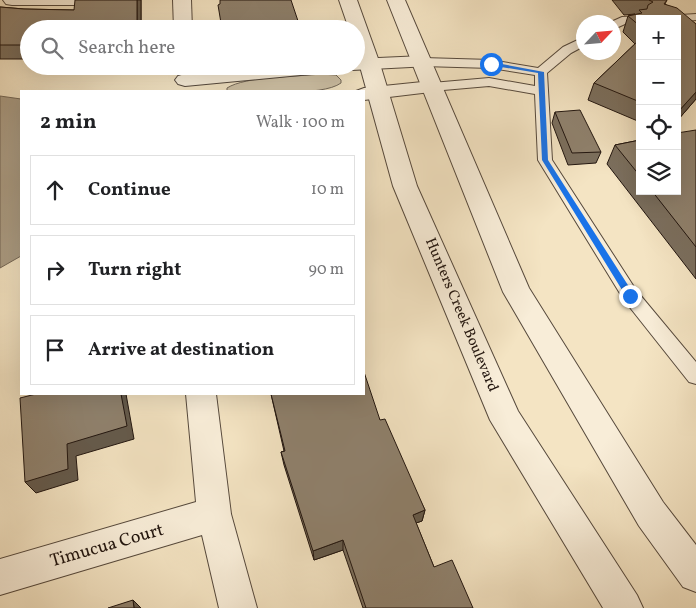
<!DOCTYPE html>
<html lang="en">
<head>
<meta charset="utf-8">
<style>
	body { margin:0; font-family:Vollkorn,serif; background:#f2f2f2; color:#202124 }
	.controls { position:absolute; right:15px; top:15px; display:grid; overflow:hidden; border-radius:0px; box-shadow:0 5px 20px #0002 }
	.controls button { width:45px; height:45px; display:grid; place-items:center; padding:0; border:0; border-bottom:1px solid #e0e0e0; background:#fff; color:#202124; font:25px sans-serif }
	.compass { position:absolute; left:576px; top:15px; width:45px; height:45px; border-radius:50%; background:#fff; box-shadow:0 5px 20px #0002; rotate:64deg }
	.stop { position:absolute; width:15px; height:15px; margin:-11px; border:4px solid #1a73e8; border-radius:50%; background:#fff }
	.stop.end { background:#1a73e8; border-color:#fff; box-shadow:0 1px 5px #0008 }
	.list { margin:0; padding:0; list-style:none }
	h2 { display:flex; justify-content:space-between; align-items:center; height:65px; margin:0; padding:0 20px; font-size:21px }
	h2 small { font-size:16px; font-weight:400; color:#757577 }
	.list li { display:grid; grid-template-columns:32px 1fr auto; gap:15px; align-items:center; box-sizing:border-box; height:70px; margin:0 10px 10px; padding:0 10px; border:1px solid #e0e0e0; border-radius:0px }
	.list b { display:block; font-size:19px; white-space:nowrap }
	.list em { font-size:16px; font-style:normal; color:#757577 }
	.icon { flex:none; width:28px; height:28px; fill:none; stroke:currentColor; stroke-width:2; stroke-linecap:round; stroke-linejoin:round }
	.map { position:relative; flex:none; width:696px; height:608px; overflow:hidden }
	.search { position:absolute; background:#fff; box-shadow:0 5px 20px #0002; left:20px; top:20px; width:345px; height:55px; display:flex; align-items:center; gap:12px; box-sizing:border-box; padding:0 18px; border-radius:28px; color:#757577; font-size:19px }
	.panel { position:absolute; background:#fff; box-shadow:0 5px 20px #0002; left:20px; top:90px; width:345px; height:305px; border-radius:0px }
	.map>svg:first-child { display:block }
	.green { fill:#d0c1a4; stroke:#786b5a }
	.water { fill:#ac9e86; stroke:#746756 }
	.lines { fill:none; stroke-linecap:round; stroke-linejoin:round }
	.service-casing { stroke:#56493c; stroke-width:2 }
	.minor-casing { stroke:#56493c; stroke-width:2 }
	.tertiary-casing { stroke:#56493c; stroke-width:2 }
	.service { fill:#f8edd8; fill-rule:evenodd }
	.minor { fill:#f8edd8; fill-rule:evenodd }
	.tertiary { fill:#f8edd8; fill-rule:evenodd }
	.wall { fill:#7b6f5e; stroke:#21150f }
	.shaded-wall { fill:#645a4c; stroke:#21150f }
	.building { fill:#8f816d; stroke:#21150f }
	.route { fill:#1a73e8 }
	.labels { text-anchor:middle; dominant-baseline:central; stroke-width:4.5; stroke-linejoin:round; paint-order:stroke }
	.street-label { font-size:15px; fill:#21150f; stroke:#f8edd8 }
	.near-street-label { font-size:18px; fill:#21150f; stroke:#f8edd8 }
</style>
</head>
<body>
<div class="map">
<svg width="696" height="608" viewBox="0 0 696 608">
	<rect width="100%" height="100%" fill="#f4e4c3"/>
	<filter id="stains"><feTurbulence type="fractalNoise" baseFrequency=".004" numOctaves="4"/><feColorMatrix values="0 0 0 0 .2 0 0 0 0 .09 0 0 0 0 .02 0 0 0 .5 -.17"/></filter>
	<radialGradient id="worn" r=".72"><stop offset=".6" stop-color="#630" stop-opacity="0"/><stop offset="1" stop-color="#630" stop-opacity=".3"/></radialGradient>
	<!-- green -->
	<path class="green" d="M320,74L336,75L341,80V83C322,97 253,91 227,91V88C246,76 296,77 320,74Z"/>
	<!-- water -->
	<path class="water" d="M0,96L21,99V256L0,268Z"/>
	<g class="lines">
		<defs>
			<g id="service">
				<path d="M696,14V20L677,22V19H659L665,16Z"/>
				<path d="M640,16L645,19H640V24H625L614,29V22H611L622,17Z"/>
				<path d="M584,37V46L571,53L547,73L552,160L636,290L696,362V384L689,382L624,300L538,160L535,94L489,86L432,91L425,87L432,83L489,78L535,86V75L491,68L423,66L417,62L423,58L491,60L538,68L563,47Z"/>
			</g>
			<g id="minor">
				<path d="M3,0H112L109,4L103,5H12L6,4Z"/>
				<path d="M173,0H191L192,29H174Z"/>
				<path d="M423,56L430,58L433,62L430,66L352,70L185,86L178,84L175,80L178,76L185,74L273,66H356V59Z"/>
				<path d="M432,81L439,83L442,87L439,91L364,100V91H356L364,88Z"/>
				<path d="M186,394H216L231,514L257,608H219L202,535L0,595V559L196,502Z"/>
			</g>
			<g id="tertiary">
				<path d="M339,0H357L380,64L417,186L518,411L637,595L643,608H603L490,420L393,186L356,52V29H349Z"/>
				<path d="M387,0H405L529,288L663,502L696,545V592L683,587L639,526L503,292Z"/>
			</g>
		</defs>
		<!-- service casing -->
		<use href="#service" class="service-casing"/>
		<!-- minor casing -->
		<use href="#minor" class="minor-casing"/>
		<!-- tertiary casing -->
		<use href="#tertiary" class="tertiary-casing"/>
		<!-- service -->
		<use href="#service" class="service"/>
		<!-- minor -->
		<use href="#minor" class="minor"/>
		<!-- tertiary -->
		<use href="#tertiary" class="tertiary"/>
	</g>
	<!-- wall -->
	<g class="wall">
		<path d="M141,0V29H29V59H0V7L24,9L74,10Z"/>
		<path d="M612,0H667L665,4L696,24V99L677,121V19H640V122L588,100L594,83L635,44L623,32L628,16L635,14L624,15Z"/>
		<path d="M555,112L601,152L596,163L568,165L552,123Z"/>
		<path d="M696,130V279L607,164L615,145L640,140V191H677Z"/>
		<path d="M271,394L380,420L425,510L422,521L416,523L434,567L473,608H363L343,550L314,560L284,465L281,452L284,451Z"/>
	</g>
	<!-- shaded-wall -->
	<g class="shaded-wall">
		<rect x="137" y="0" width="4" height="29"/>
		<path d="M696,92V99L677,121V113Z"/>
		<path d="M121,394H126L134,439L76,456L78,480L36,493L25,482Z"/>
		<path d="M425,510L422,521L410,525L413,515Z"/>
		<path d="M343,540V550L314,560L313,551Z"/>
		<path d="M133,600L141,608H134Z"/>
	</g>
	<!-- building -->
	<g class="building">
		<path d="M75,0H137V29H29V45H0V7L24,9L74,10Z"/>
		<path d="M220,0H291L300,27L285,29H222L218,5L220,4Z"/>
		<path d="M649,0H667L664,4L677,8L696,24V92L677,113V19H640V26L628,16L642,13L639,10L647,9L648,5L653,2Z"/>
		<path d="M640,39V102L594,83Z"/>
		<path d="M580,110L601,152L572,153L555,112Z"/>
		<path d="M696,130V247L652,191H677V133Z"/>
		<path d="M640,140V176L615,145Z"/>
		<path d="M364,372L380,420L385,419L425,510L413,515L434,567L452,560L473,608H366L343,540L313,551L281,452L285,451L271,394H364Z"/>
		<path d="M36,394H121L127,426L67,444L68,469L25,482L20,398Z"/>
		<path d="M133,600L134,608H108Z"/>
	</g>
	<!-- route -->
	<path class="route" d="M491,62L544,72L548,160L633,293V298H627L542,160L538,73L489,65Z"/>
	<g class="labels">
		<!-- street labels -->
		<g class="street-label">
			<text transform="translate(461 315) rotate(67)">Hunters Creek Boulevard</text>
		</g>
		<!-- near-street labels -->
		<g class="near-street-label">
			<text transform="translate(107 546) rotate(-16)">Timucua Court</text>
		</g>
	</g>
	<rect width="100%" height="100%" filter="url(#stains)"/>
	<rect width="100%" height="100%" fill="url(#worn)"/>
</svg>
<div class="controls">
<button>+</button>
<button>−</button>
<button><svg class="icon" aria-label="locate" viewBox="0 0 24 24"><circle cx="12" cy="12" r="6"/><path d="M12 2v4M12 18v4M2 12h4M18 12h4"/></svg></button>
<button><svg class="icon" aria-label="layers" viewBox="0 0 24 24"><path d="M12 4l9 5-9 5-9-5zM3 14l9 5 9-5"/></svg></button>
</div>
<svg class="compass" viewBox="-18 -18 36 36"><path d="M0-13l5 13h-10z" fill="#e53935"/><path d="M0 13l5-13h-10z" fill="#757577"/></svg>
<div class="stop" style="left:491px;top:64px"></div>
<div class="stop end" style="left:630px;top:296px"></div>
<div class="search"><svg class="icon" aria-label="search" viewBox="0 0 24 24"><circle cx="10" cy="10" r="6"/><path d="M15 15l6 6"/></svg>Search here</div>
<section class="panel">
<h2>2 min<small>Walk · 100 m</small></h2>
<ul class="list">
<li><svg class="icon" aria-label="ahead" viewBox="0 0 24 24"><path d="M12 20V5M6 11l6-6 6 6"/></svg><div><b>Continue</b></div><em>10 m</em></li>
<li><svg class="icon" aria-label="right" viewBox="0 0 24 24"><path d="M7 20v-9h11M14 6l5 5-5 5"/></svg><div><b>Turn right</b></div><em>90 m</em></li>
<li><svg class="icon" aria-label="arrive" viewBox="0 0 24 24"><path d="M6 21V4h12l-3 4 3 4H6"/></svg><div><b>Arrive at destination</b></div></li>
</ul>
</section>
</div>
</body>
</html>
